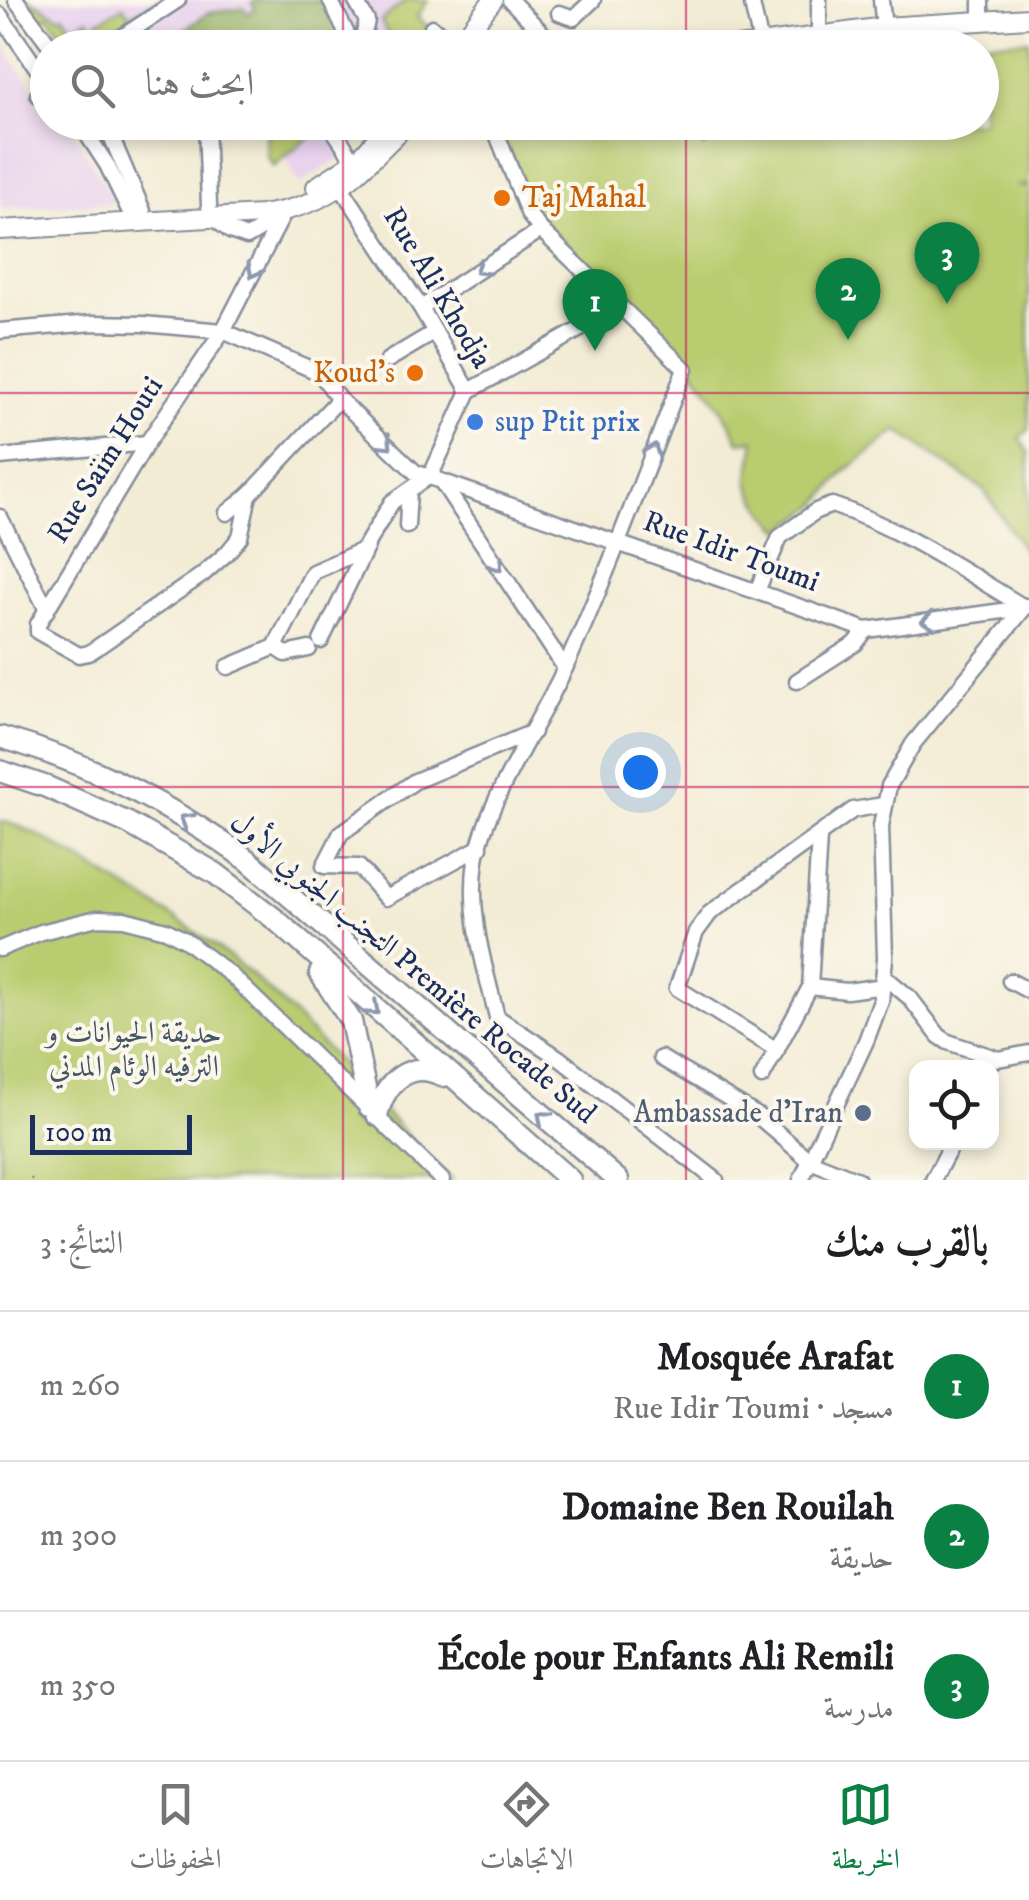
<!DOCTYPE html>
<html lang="ar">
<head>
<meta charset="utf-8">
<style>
	body { margin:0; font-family:"IM FELL DW Pica",Amiri,serif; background:#f6f6f6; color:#202124; direction:rtl }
	.controls { position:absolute; right:30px; bottom:30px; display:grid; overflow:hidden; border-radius:20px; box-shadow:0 5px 15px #0003 }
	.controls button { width:90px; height:90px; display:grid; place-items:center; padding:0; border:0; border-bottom:2px solid #e0e0e0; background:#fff; color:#202124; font:50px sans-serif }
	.scale { position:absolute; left:30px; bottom:25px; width:162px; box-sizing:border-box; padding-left:10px; border:5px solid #1b2f5e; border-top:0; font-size:28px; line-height:35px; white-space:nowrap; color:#1b2f5e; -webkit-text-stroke:8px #fbf7ec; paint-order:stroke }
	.you { position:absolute; left:640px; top:772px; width:35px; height:35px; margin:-25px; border:8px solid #fff; border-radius:50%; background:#1a73e8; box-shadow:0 0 0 15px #1a73e833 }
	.badge { display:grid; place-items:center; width:65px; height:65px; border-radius:50%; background:#0b8043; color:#fff; font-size:32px; font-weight:700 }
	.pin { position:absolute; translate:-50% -82px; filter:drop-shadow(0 2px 5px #0008) }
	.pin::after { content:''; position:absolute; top:52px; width:35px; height:30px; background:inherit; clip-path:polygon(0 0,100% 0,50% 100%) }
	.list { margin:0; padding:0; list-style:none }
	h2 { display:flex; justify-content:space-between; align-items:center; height:130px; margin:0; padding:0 40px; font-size:42px }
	h2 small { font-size:32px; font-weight:400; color:#757577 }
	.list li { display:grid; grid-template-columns:65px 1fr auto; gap:30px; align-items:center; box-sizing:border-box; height:150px; padding:0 40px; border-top:2px solid #e0e0e0 }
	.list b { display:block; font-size:38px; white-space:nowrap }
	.list p { margin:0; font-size:32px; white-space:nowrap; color:#757577 }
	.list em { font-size:32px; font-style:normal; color:#757577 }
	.icon { flex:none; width:55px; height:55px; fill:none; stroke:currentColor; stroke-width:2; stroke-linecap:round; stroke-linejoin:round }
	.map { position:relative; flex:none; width:1029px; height:1180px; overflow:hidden; direction:ltr }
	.search { position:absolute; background:#fff; box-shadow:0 5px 15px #0003; left:30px; right:30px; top:30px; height:110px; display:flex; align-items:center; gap:25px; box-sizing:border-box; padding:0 35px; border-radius:55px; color:#757577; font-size:38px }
	.sheet { height:580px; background:#fff }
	nav { display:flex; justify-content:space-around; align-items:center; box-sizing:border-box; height:140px; border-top:2px solid #e0e0e0; background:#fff; font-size:28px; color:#757577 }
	nav a { display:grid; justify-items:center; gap:5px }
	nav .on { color:#0b8043 }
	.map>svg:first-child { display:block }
	.built { fill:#e8d2ee }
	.green { fill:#bacc70; stroke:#6a7e67; stroke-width:2.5 }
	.forest { fill:#93b062; stroke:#577060; stroke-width:2.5 }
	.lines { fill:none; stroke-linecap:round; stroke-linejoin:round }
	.minor-casing { stroke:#878e9a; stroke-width:19 }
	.major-casing { stroke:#878e9a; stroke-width:22 }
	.highway-casing { stroke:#878e9a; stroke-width:25 }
	.path { stroke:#878e9a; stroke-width:2.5; stroke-dasharray:2.5 8; stroke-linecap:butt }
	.minor { stroke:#fff; stroke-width:14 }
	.major { stroke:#fff; stroke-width:18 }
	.highway { stroke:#fff; stroke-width:20 }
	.oneway { stroke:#8d97ae }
	.grid { fill:none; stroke:#c2185b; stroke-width:2.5; stroke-opacity:0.55 }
	.food-dot { fill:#e8710a; stroke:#fbf7ec; stroke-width:4 }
	.shop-dot { fill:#3f7fe0; stroke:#fbf7ec; stroke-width:4 }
	.service-dot { fill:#5c6f8a; stroke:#fbf7ec; stroke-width:4 }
	.labels { text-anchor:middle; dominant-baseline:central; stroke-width:8; stroke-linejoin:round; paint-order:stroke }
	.food-label { font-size:30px; fill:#c56008; stroke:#fbf7ec; text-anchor:start }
	.street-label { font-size:30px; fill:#1b2f5e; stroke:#fbf7ec }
	.shop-label { font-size:30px; fill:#366cbe; stroke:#fbf7ec; text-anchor:start }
	.park-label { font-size:30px; fill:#435662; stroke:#fbf7ec }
	.service-label { font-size:30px; fill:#4e5e75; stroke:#fbf7ec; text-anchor:end }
</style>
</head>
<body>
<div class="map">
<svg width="1029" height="1180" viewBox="0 0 1029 1180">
	<rect width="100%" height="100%" fill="#fbf7ec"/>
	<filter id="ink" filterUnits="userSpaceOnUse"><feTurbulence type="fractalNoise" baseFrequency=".01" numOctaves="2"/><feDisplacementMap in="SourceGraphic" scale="20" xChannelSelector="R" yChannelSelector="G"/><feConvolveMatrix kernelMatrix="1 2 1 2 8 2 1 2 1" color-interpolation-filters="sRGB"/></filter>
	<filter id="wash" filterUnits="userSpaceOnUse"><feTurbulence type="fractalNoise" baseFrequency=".0048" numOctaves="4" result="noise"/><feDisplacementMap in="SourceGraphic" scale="40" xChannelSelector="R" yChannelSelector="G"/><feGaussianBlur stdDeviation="2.25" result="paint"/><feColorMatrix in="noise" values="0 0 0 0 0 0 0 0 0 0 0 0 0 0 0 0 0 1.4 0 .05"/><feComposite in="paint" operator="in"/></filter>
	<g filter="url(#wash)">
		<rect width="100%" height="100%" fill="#f3ecd5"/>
		<!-- built -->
		<g class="built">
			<path d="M30,0H256L252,3L256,9L247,14L208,13L159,48L83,47L64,15L60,17Z"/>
			<path d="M323,0H428L417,17L444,41L427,30L414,47H348Z"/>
			<path d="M0,35L18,68L47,104L48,122L67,123L117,203L0,208Z"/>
			<path d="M328,123H375L345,155L299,184L284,156Z"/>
		</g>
		<!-- green -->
		<g class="green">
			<path d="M21,0H30L60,17L64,15L72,28L88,19L94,28L96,23L123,6L129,15L159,0L162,5L93,47L73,48L48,16L39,22Z"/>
			<path d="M406,0H428L417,17L444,41L427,30L414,47H395L381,21Z"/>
			<path d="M1029,40V185L1017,186L1029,187V430L1020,437L1029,453V558L984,490L897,430L844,472L817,505L782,530C772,524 751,493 749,482C748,473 755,456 754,440L739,442C705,360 612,288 548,228L531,208L497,123L982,122V48L903,47Z"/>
			<path d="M258,123H328L273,166L267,157L266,127L258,126Z"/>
			<path d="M0,821C36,829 63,850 95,869C147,900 202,933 248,972C321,1036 381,1114 452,1180H0Z"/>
		</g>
		<!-- forest -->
		<path class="forest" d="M256,0H323L348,47H312L308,33L294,31L269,37L262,47L252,46L248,35C217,37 189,47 159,48L208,13L244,8L248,14L255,9L252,3Z"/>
	</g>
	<g filter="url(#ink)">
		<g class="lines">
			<defs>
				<g id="minor">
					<path d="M16,0L52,48"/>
					<path d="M330,0L354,48"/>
					<path d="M355,0L367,21L364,33L372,48"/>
					<path d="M510,0L557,48"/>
					<path d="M751,0L762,48"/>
					<path d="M881,0L884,27"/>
					<path d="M981,0V20"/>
					<path d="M559,13L574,18L593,0"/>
					<path d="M0,15L48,84"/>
					<path d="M432,27L456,48"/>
					<path d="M819,35V0"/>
					<path d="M105,48L178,0"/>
					<path d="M38,95L48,98"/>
					<path d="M79,122L107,165L130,212"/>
					<path d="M105,122L143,211"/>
					<path d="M206,122L209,206"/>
					<path d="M333,122L332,128L355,162"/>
					<path d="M492,122L529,215L541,230L685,369C646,469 610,569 566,666C540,723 486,801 476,860C468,915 484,964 497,1017L559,1058L716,1180"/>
					<path d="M702,122L703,134"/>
					<path d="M214,218L230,231L247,237L264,227L272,214"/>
					<path d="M421,308L541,230"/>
					<path d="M0,331L93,323L143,324L223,331L320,373L339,399L415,472L866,630L1024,608"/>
					<path d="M388,360L435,332"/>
					<path d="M469,391L620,307"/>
					<path d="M0,457L147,443"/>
					<path d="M443,484L565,668"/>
					<path d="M249,495L240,537L227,553L202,575L89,653L79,655L38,632V624L147,443L223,331L285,211"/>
					<path d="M227,513L249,495L339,399"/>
					<path d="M0,517L47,610"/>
					<path d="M407,526L409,491"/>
					<path d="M757,591L780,537L816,511L832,505C901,528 962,570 1024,607"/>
					<path d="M321,641L367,546"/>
					<path d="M275,647L286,654L309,649"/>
					<path d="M228,667L275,647L313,572L363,550L392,502L431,475L469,391L421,308L341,187"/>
					<path d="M797,681L856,643L866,630"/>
					<path d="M480,847L386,898L359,867L324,866L341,833L415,781L533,732"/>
					<path d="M0,949L41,932L97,918L124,919L166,930L185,940L232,976L442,1180"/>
					<path d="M885,977L910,998L939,1036L948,1042L998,1059L1029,1053"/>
					<path d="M1010,981L1029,991"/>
					<path d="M810,987L847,991L884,986"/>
					<path d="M777,1050L677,988L696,932L710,913L853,810L883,805"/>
					<path d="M661,1058L758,1116L810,1161L858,1180"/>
					<path d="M762,1077L810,987L819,837"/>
					<path d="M801,1180L866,1041L881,1001L885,958L881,826L889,786L913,744L1026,606"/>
					<path d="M933,1180L953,1142"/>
				</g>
				<g id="major">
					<path d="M456,48L493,0"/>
					<path d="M730,48L884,27L1029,18"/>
					<path d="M316,187L360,158L391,122"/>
					<path d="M0,230L261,215C338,204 357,172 409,122"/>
				</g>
				<g id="highway">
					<path d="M0,737C89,762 173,807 248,860L618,1180"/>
					<path d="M0,771L47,787L128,823L215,873L276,920L570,1180"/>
					<path d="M320,973L351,1021L369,1107"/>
					<path d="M377,1115C385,1083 409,1058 443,1076"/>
				</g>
			</defs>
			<!-- minor casing -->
			<use href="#minor" class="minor-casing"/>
			<!-- major casing -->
			<use href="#major" class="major-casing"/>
			<!-- highway casing -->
			<use href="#highway" class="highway-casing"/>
			<!-- path -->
			<path class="path" d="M31,1180L34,1173"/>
			<!-- minor -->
			<use href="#minor" class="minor"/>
			<!-- major -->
			<use href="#major" class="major"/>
			<!-- highway -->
			<use href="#highway" class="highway"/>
		</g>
		<!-- one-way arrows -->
		<defs><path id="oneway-chevron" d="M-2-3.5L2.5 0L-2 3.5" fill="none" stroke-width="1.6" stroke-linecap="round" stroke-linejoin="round" transform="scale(2.5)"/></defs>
		<g class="oneway">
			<use href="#oneway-chevron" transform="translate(481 269) rotate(147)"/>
			<use href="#oneway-chevron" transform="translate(254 271) rotate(117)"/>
			<use href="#oneway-chevron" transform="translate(386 443) rotate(45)"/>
			<use href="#oneway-chevron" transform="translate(653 450) rotate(-69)"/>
			<use href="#oneway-chevron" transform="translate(497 565) rotate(57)"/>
			<use href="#oneway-chevron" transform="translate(928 621) rotate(172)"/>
			<use href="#oneway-chevron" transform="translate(186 820) rotate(-149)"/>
			<use href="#oneway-chevron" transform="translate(373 1009) rotate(42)"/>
			<use href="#oneway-chevron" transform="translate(543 1117) rotate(-139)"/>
		</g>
	</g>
	<!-- grid -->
	<path class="grid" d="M343,0V48M686,0V48M343,122V1180M686,122V1180M0,393H1029M0,787H1029"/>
	<!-- markers -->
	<g class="food-dot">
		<circle cx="502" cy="198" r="10"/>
		<circle cx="415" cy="373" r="10"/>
	</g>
	<circle class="shop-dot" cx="475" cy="422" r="10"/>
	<circle class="service-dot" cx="863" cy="1113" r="10"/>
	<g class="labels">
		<!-- food labels -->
		<g class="food-label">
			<text x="522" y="198">Taj Mahal</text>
			<text x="395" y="373" text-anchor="end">Koud's</text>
		</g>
		<!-- street labels -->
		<g class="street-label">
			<text transform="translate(437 288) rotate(59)">Rue Ali Khodja</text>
			<text transform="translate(106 460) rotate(-58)">Rue Saïm Houti</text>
			<text transform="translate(731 552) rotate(20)">Rue Idir Toumi</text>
			<text transform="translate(413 968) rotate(40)">التجنب الجنوبي الأول Première Rocade Sud</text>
		</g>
		<!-- shop labels -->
		<g class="shop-label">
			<text x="495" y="422">sup Ptit prix</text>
		</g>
		<!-- park labels -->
		<g class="park-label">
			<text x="134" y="1033">حديقة الحيوانات و<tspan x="134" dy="34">الترفيه الوئام المدني</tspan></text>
		</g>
		<!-- service labels -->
		<g class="service-label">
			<text x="843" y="1113">Ambassade d'Iran</text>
		</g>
	</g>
</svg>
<div class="controls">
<button><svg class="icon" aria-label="locate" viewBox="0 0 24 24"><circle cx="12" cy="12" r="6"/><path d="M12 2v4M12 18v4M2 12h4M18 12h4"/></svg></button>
</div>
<div class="scale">100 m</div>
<div class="you"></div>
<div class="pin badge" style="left:595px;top:351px">1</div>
<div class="pin badge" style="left:848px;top:340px">2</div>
<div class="pin badge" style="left:947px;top:304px">3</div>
<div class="search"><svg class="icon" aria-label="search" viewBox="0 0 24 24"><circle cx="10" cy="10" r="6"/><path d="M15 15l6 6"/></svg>ابحث هنا</div>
</div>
<section class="sheet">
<h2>بالقرب منك<small>النتائج: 3</small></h2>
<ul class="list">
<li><span class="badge">1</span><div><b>Mosquée Arafat</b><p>مسجد · Rue Idir Toumi</p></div><em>260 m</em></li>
<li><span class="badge">2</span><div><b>Domaine Ben Rouilah</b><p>حديقة</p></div><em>300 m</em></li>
<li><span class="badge">3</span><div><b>École pour Enfants Ali Remili</b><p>مدرسة</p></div><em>350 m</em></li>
</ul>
</section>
<nav>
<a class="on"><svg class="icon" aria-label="map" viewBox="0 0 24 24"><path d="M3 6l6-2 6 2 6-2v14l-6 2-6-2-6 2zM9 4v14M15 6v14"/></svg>الخريطة</a>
<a><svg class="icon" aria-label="directions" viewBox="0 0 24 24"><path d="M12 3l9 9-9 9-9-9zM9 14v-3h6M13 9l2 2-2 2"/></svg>الاتجاهات</a>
<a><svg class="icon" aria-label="saved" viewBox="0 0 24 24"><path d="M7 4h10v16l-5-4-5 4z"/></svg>المحفوظات</a>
</nav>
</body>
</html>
